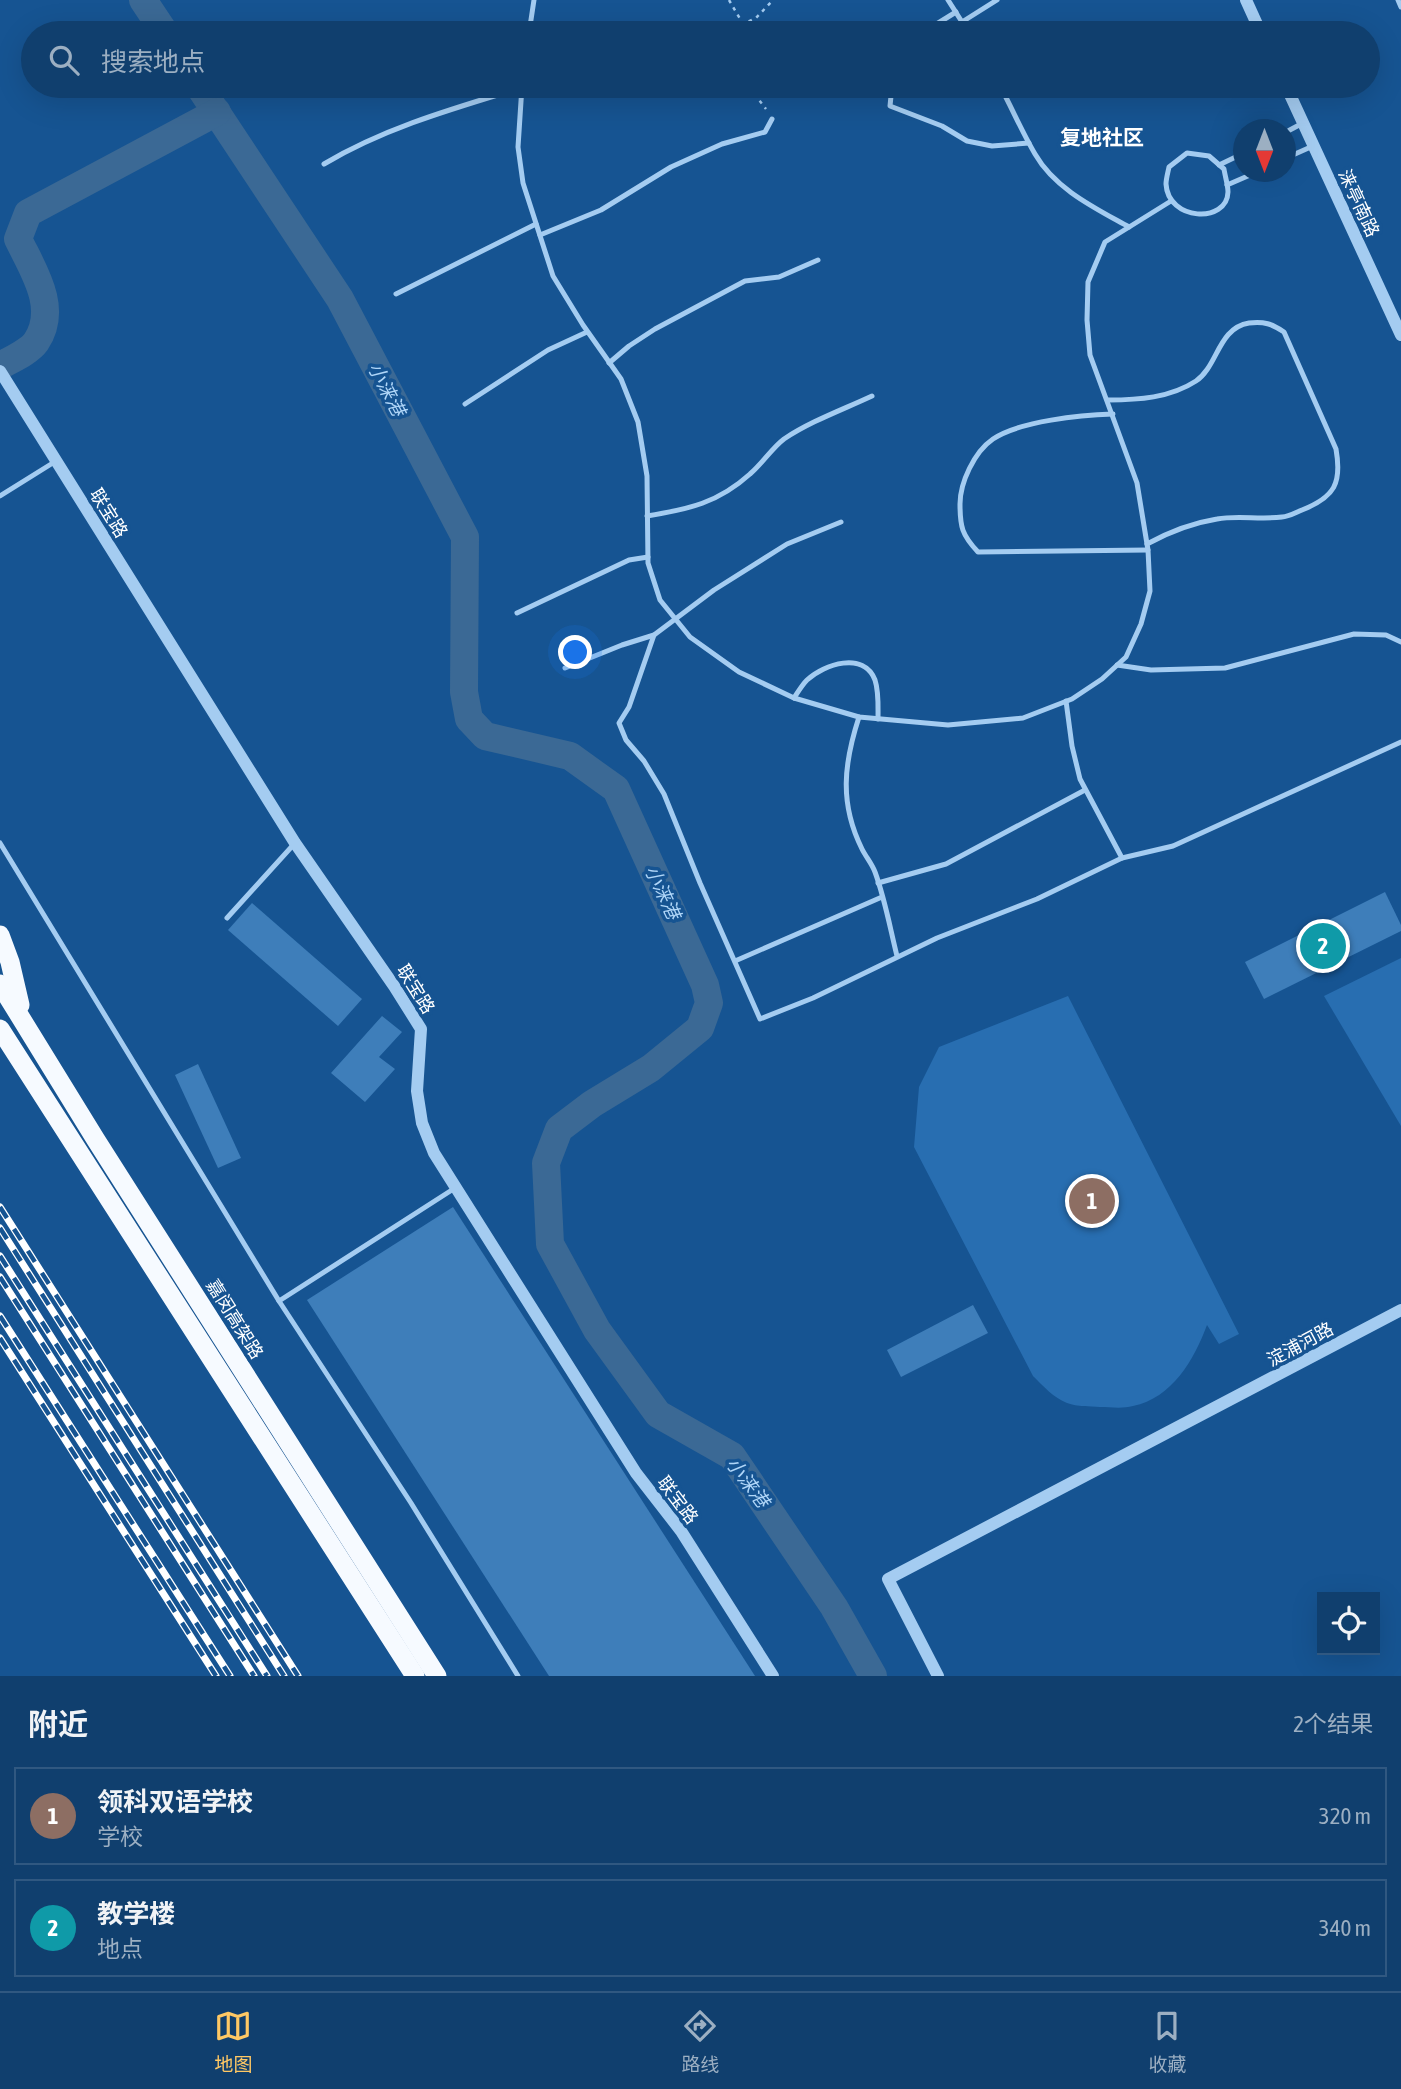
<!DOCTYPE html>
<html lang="zh">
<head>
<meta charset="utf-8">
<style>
	body { margin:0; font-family:"Asap Condensed","Noto Sans SC",sans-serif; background:#1e4a76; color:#f1f3f6 }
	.controls { position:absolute; right:21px; bottom:21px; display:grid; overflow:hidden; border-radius:0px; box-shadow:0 7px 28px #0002 }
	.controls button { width:63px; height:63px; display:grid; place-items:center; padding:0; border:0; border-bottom:2px solid #305881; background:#103f6e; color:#f1f3f6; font:35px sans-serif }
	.compass { position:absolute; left:1233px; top:119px; width:63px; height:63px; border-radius:50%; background:#103f6e; box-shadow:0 7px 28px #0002; rotate:180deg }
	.you { position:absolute; left:576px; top:653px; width:24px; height:24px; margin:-18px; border:5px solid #fff; border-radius:50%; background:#1a73e8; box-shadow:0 0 0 10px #1a73e833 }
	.badge { display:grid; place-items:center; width:46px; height:46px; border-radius:50%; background:#ffc864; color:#fff; font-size:23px; font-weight:700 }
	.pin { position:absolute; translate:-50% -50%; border:4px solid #fff; box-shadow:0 2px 7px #0006 }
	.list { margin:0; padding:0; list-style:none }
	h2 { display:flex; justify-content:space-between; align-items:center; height:91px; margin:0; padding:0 28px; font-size:30px }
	h2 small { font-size:23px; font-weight:400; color:#9cafc2 }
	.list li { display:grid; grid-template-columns:46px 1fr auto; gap:21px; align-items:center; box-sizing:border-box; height:98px; margin:0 14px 14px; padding:0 14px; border:2px solid #305881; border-radius:0px }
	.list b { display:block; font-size:26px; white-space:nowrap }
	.list p { margin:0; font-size:23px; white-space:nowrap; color:#9cafc2 }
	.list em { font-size:23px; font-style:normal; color:#9cafc2 }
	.icon { flex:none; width:38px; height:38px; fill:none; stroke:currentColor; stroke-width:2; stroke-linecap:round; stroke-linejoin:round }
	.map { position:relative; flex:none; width:1401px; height:1676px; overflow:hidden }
	.search { position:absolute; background:#103f6e; box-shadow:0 7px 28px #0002; left:21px; right:21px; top:21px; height:77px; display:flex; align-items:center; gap:18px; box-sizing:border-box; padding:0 24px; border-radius:38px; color:#9cafc2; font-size:26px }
	.sheet { height:315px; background:#103f6e }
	nav { display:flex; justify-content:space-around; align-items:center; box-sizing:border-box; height:98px; border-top:2px solid #305881; background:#103f6e; font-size:19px; color:#9cafc2 }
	nav a { display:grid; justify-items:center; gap:4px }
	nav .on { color:#ffc864 }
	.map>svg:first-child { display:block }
	.green { fill:#286eb1 }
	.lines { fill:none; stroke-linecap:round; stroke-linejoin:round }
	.river { stroke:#3b6995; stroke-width:28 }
	.building { fill:#3e7eba }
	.path { stroke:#a4ccf1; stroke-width:2.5; stroke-dasharray:3.5 5; stroke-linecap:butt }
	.service { stroke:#a4ccf1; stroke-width:5 }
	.tertiary { stroke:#a4ccf1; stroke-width:12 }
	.trunk { stroke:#f6faff; stroke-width:19 }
	.rail-casing { stroke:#fff; stroke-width:7 }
	.rail { stroke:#165492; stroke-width:4.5; stroke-dasharray:13; stroke-linecap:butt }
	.labels { text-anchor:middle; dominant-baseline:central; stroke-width:7; stroke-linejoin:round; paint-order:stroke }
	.street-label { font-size:18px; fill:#fff; stroke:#165492 }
	.water-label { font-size:19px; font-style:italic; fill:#b0d6f8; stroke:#165492 }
	.quarter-label { font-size:21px; font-weight:bold; fill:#fff; stroke:#165492 }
</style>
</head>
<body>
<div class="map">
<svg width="1401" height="1676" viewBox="0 0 1401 1676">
	<rect width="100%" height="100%" fill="#165492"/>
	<!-- green -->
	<g class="green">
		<path d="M1401,958V1126L1324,996Z"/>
		<path d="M1068,996L1239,1334L1219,1344L1207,1325C1194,1360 1172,1398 1133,1406C1122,1409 1110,1407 1100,1407C1089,1406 1078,1407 1067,1403C1054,1398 1043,1386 1033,1376L914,1147L919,1087L939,1047Z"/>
	</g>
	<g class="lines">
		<!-- river -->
		<g class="river">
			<path d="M143,0L165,33"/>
			<path d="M199,86L340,299L465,537L464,692L469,719L485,736L570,756L616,789L705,985L709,1003L700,1028L651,1068L592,1104L559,1129L546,1163L550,1244L597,1330L658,1414L732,1456L834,1607L873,1676"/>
			<path d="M0,366C10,360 29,352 36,342C59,308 33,270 18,239L28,213L217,112"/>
		</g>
	</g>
	<!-- building -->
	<g class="building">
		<path d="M1385,892L1401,925V931L1264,999L1245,962Z"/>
		<path d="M252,903L362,999L338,1026L228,930Z"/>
		<path d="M382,1016L402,1032L379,1057L395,1069L365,1102L331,1073Z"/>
		<path d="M198,1064L241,1158L218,1168L175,1075Z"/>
		<path d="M453,1207L755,1676H549L307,1300Z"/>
		<path d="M973,1305L988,1333L901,1377L887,1350Z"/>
	</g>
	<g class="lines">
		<!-- path -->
		<g class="path">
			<path d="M729,0L743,24L756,18L773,0"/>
			<path d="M743,24L750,33"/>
			<path d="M752,86L753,92L766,109"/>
		</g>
		<!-- service -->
		<g class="service">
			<path d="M948,0L969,33"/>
			<path d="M1398,0L1401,7"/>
			<path d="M962,22L997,0"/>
			<path d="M529,33L534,0"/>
			<path d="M922,33L956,12"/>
			<path d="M522,86L518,147L523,183L553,276L583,325L621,379L638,422L647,476L648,563L660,600L690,637L739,672L794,698L859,717L948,725L1023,718L1072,699L1102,679L1126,657L1141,624L1150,591L1148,550L1137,483L1090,355L1087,320L1088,282L1105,242L1171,201"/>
			<path d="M892,86L890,106L942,126L967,141L992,146L1029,143"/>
			<path d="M1000,86C1012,108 1022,132 1035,154C1055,189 1095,208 1129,227"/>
			<path d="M1286,132L1303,123"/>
			<path d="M1187,153L1209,156L1224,169C1225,176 1228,185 1228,192C1227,224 1168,221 1166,184C1166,179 1168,172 1169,167Z"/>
			<path d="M1286,158L1313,146"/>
			<path d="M324,164C383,129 448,110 514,90H522L533,86"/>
			<path d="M1219,165L1244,153"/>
			<path d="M1227,185L1257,172"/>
			<path d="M540,235L601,210L671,167L722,144L765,132L772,119"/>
			<path d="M396,294L536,224"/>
			<path d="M609,363L629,346L655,329L745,281L779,277L818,260"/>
			<path d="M1108,400C1138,400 1170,398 1196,381C1218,366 1218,328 1249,323C1264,321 1272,324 1284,332L1336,449C1342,483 1335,497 1302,510C1295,513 1288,517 1282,517C1260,520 1238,515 1217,519C1192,523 1169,532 1147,544"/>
			<path d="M465,404L548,350L587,332"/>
			<path d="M1113,414C1081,415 1020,421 993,439C974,452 960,483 960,504C960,527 962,535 978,552L1148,550"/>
			<path d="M0,496L56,461"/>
			<path d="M647,516C689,509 718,503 750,474C762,464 772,448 784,439C811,421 842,410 872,396"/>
			<path d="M517,613L629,560L648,557"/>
			<path d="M654,635L629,707L619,723L626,740L644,761L664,794L700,883L760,1019L813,998L937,938L1037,899L1122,858L1173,846L1401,742"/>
			<path d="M1117,665L1151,670L1225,668L1354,634L1386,635L1401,642"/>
			<path d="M565,668L622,645L654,635L714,590L787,544L841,522"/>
			<path d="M794,698C798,692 802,685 807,680C824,664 864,651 875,680C879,692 878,706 878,719"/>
			<path d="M1066,701L1072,746L1080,779L1122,858"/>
			<path d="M859,717C844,763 839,803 862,849C866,857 872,864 875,872C885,899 890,928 897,956"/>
			<path d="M0,843L279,1301L411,1503L518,1676"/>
			<path d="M878,883L946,864L1085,790"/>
			<path d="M227,918L295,843"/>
			<path d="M735,961L882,897"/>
			<path d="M279,1301L455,1188"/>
		</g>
		<!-- tertiary -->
		<g class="tertiary">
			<path d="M1246,0L1261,33"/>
			<path d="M1286,86L1401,335"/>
			<path d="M0,371L295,843L394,986L421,1029L417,1091L422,1123L434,1153L636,1473L681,1531L773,1676"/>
			<path d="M938,1676L888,1579L1401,1310"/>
		</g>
		<!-- trunk -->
		<g class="trunk">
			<path d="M0,935L10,962L20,1005"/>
			<path d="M0,984L96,1140L437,1676"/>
			<path d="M0,1029L415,1676"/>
		</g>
		<defs>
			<g id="rail">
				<path d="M0,1207L298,1676"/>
				<path d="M0,1228L284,1676"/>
				<path d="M0,1256L267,1676"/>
				<path d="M0,1277L254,1676"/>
				<path d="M0,1316L230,1676"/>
				<path d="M0,1338L216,1676"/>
			</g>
		</defs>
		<!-- rail casing -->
		<use href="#rail" class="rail-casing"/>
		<!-- rail -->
		<use href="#rail" class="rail"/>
	</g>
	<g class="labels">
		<!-- street labels -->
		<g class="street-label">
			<text transform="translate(1359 203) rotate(65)">涞亭南路</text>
			<text transform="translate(109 513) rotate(58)">联宝路</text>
			<text transform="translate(416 989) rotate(58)">联宝路</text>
			<text transform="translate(235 1319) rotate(58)">嘉闵高架路</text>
			<text transform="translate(1300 1344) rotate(-28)">淀浦河路</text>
			<text transform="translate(678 1500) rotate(53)">联宝路</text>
		</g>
		<!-- water labels -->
		<g class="water-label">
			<text transform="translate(387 389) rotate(62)">小涞港</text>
			<text transform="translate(663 892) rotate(65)">小涞港</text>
			<text transform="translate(748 1482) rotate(53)">小涞港</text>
		</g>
		<!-- quarter labels -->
		<g class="quarter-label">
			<text x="1102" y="137">复地社区</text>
		</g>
	</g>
</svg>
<div class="controls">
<button><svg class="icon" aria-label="locate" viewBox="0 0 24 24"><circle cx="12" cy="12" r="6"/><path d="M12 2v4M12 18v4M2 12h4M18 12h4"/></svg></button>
</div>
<svg class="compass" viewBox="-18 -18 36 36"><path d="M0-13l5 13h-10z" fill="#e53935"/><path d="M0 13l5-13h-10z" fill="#9cafc2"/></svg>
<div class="you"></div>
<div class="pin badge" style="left:1092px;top:1201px;background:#8d6e63">1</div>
<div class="pin badge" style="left:1323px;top:946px;background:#0f9aa8">2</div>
<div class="search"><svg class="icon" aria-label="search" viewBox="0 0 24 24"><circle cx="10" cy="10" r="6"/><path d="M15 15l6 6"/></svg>搜索地点</div>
</div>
<section class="sheet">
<h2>附近<small>2个结果</small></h2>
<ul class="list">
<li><span class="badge" style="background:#8d6e63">1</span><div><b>领科双语学校</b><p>学校</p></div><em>320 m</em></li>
<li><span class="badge" style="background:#0f9aa8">2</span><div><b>教学楼</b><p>地点</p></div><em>340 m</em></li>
</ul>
</section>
<nav>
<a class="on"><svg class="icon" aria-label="map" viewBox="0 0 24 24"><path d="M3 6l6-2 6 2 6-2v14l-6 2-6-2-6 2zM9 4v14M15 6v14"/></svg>地图</a>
<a><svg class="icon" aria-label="directions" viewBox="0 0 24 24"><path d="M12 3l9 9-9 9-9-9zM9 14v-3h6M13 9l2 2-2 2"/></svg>路线</a>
<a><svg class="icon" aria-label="saved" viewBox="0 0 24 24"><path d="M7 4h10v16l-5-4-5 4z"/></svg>收藏</a>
</nav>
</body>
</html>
